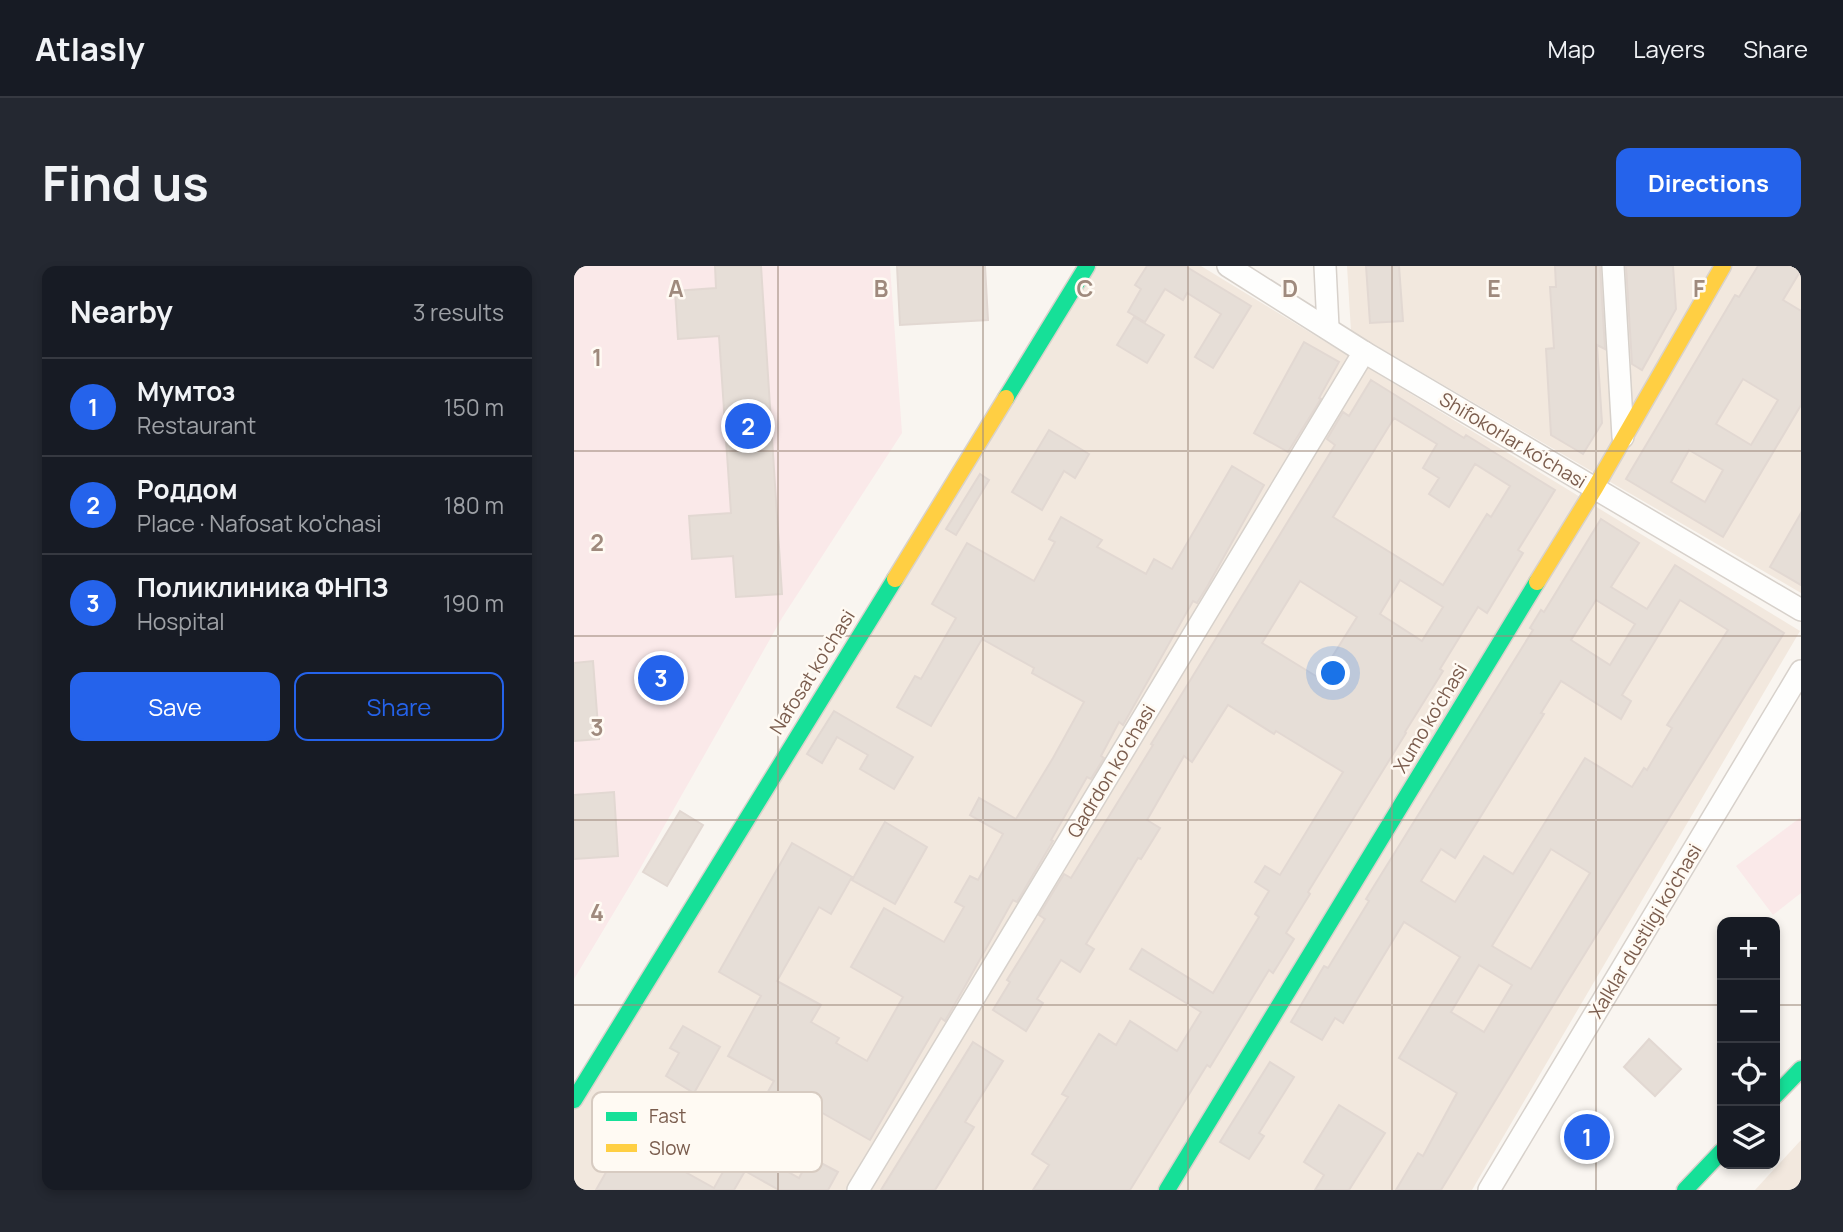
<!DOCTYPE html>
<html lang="en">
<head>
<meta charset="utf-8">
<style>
	body { margin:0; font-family:Manrope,sans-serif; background:#242831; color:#f1f3f6 }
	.controls { position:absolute; right:21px; bottom:21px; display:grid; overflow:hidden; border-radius:14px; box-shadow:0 4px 10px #0003 }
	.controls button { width:63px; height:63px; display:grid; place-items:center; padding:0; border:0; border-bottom:2px solid #363941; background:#171b24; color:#f1f3f6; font:35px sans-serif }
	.you { position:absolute; left:760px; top:408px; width:24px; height:24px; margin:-18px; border:5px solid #fff; border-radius:50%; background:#1a73e8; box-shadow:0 0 0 10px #1a73e833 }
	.badge { display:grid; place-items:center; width:46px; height:46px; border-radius:50%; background:#2563eb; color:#fff; font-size:23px; font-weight:700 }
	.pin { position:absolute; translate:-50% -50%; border:4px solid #fff; box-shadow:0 2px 7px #0006 }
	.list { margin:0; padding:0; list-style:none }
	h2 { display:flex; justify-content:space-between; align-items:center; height:91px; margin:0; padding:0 28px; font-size:30px }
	h2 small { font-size:23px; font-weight:400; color:#9ea1a6 }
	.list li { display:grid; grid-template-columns:46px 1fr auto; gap:21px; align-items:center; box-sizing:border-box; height:98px; padding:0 28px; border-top:2px solid #363941 }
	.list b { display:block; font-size:26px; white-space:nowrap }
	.list p { margin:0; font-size:23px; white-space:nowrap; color:#9ea1a6 }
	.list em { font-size:23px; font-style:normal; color:#9ea1a6 }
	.actions { display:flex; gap:14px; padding:21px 28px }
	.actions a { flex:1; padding:16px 0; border:2px solid #2563eb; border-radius:14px; text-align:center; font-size:24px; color:#2563eb }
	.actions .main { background:#2563eb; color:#fff }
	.icon { flex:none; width:38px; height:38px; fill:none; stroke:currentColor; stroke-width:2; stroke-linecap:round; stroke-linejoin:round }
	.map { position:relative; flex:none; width:1227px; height:924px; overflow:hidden; border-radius:14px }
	header { display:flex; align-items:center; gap:42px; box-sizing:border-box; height:98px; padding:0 35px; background:#171b24; border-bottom:2px solid #363941 }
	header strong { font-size:33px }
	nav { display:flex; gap:38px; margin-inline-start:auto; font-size:24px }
	.intro { display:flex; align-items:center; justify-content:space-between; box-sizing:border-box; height:168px; padding:0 42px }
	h1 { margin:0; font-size:49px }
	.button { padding:18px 32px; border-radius:14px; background:#2563eb; color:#fff; font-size:24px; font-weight:700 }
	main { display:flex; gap:42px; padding:0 42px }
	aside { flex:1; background:#171b24; border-radius:14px; box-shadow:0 4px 10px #0003 }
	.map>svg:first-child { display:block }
	.residential { fill:#f2e8de }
	.medical { fill:#fae9e9 }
	.building { fill:#e6ded7; stroke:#e2d8d2; stroke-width:2; fill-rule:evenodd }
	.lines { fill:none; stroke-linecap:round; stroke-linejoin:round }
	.street-casing { stroke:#d7d1cb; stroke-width:24 }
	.fast-casing { stroke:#d9d2cb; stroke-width:19 }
	.slow-casing { stroke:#d9d2cb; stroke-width:19 }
	.street { stroke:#fefefd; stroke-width:21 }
	.fast { stroke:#16e098; stroke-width:16 }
	.slow { stroke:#ffcf43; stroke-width:16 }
	.grid { fill:none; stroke:#9f8a7d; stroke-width:2; stroke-opacity:0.55 }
	.labels { text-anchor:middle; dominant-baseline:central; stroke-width:5; stroke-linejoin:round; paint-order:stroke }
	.street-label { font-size:19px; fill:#7a5c4d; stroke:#fffaf3 }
	.key { fill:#fffaf3; stroke:#d7cbc1; stroke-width:2 }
	.key-label { font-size:19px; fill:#7a5c4d }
	.grid-label { font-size:23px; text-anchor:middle; font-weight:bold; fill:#9f8a7d; stroke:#fffaf3; stroke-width:5; stroke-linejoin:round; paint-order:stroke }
</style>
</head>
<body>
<header>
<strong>Atlasly</strong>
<nav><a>Map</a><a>Layers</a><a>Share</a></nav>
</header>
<div class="intro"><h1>Find us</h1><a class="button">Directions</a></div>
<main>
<aside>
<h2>Nearby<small>3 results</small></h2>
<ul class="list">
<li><span class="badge">1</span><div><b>Mумтоз</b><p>Restaurant</p></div><em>150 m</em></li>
<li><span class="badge">2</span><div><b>Роддом</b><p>Place · Nafosat ko'chasi</p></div><em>180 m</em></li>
<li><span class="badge">3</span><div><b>Поликлиника ФНПЗ</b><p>Hospital</p></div><em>190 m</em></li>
</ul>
<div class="actions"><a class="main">Save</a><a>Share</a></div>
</aside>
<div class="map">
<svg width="1227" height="924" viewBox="0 0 1227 924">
	<rect width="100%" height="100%" fill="#f9f5f0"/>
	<!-- residential -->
	<g class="residential">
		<path d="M509,0H627L1226,365L898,924H0V835Z"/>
		<path d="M773,0H1227V327L777,65Z"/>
		<path d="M1227,874V924H1181Z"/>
	</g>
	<!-- medical -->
	<g class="medical">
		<path d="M0,0H316L328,167L208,352L63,608L0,713Z"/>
		<path d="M1227,551V627L1199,649L1162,600Z"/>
	</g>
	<!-- building -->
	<g class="building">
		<path d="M141,0H187L208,328L162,331L159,290L118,293L115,250L157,247L145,70L104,73L101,25L142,22Z"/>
		<path d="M323,0H411L414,54L326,59Z"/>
		<path d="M573,0H611L677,40L639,102L621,91L647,48L613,27L609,34L591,23L571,56L554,46L567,23L561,19Z"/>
		<path d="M792,0H825L829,55L796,57Z"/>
		<path d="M981,0H1026L1031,83L1023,79L1028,157L1009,188L977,169L972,83L980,82L976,21H982Z"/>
		<path d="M1052,0H1099L1102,43L1068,104L1058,98Z"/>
		<path d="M1184,0H1227V4L1209,34L1227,45V139L1149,271L1052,213L1161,29L1165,31ZM1169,113L1204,134L1177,179L1142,158ZM1115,184L1149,204L1131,236L1097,216Z"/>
		<path d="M560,51L590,69L573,97L543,79Z"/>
		<path d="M730,76L765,96L745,132L747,133L714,186L680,167Z"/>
		<path d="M797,114L890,172L892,169L981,224L944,284L949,287L913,347L904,341L866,403L869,405L831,466L832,467L734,626L736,628L712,667L720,673L699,707L695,704L636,801L633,799L556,924H459L475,899L458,888L494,831L488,828L525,768L542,779L556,755L603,785L627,746L556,703L568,683L639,727L685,651L681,648L695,625L681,616L691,600L706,609L769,506L702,465L700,468L654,439L618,496L610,490L573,554L586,562L567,593L564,592L512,678L520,683L506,706L487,694L463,733L469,737L452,765L419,744L436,716L433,714L471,653L465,649L490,608L497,612L579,479L577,478L761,179L753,173L769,146L775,150ZM820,152L863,178L849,202L865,212L855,228L875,241L901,198L936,220L917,251L913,248L869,319L759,251ZM826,314L869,341L848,375L806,348ZM726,315L783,351L745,412L688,377Z"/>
		<path d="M475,164L515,188L501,212L490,205L468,244L438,226Z"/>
		<path d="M658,200L690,219L633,321L623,337L619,335L549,459L545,456L527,490L530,492L517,513L513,511L477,574L479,575L443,636L439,634L390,722L371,755L367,752L296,874L215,828L181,887L225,912L236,891L264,906L254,924H205L171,905L160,924H22L35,901L26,895L54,846L100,872L88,893L140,922L200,815L154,790L187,730L145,706L218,577L278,611L257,648L245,641L203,715L247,739L237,756L265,772L262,777L293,795L329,731L277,701L310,642L370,676L390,641L381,636L396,610L404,614L429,568L396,549L405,532L442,553L479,492L510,436L458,407L460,402L408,373L357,460L323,441L341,410L347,413L382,352L358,338L393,277L460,315L481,276L475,273L487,251L528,274L523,281L572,308L580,293L598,303Z"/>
		<path d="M406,208L415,214L382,269L372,263Z"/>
		<path d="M1227,247V319L1196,301Z"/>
		<path d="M1027,253L1065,277L1037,321L1073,343L1101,299L1210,367L989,723L867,924H822L844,887L849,890L883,827L825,792L886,691L830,656L769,757L761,752L748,774L717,756L750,700L754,702L795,635L792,633L959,364L956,362L967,344L970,346ZM1022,334L1061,358L1036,399L997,374ZM1106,334L1154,364L1093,459L1098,462L1073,504L1070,502L1058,521L1011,492L939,608L910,590L881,636L847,615L867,583L881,592L970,448L967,447L987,415L1047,453L1057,435L1048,429ZM977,583L1016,607L957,703L918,680ZM905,699L938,719L910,766L877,746Z"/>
		<path d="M19,395L25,473L0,475V397Z"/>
		<path d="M260,445L339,491L320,523L286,503L294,489L263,471L248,497L233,488Z"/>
		<path d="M40,526L44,590L0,593V529Z"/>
		<path d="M106,545L129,559L93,620L69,606Z"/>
		<path d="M311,556L353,581L321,638L278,614Z"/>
		<path d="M109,760L146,781L120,827L92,810L105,787L96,782Z"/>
		<path d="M1075,773L1107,803L1081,830L1050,801Z"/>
		<path d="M399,776L429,795L391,856L400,861L361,924H307Z"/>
		<path d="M696,796L720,811L685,867L690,870L675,893L646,876Z"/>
		<path d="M765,839L811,867L775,924H741L750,909L730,896Z"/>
	</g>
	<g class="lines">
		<defs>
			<g id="street">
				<path d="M654,0L790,86L1227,344"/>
				<path d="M751,0L754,61"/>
				<path d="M1039,0L1049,171"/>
				<path d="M284,924L790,86"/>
				<path d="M915,924L1227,405"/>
			</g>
			<g id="fast">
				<path d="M432,132L513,0"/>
				<path d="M1201,830L1227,803"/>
				<path d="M0,834L321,313"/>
				<path d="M593,924L963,316"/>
				<path d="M1111,924L1148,885"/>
			</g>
			<g id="slow">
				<path d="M321,313L432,132"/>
				<path d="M963,316L1021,222L1149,0"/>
			</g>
		</defs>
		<!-- street casing -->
		<use href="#street" class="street-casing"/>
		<!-- fast casing -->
		<use href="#fast" class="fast-casing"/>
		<!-- slow casing -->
		<use href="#slow" class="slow-casing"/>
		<!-- street -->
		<use href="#street" class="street"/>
		<!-- fast -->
		<use href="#fast" class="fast"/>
		<!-- slow -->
		<use href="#slow" class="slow"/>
	</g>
	<!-- grid -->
	<path class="grid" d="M204,0V924M409,0V924M614,0V924M818,0V924M1022,0V924M0,185H1227M0,370H1227M0,554H1227M0,739H1148M1201,739H1227"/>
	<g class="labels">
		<!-- street labels -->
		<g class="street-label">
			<text transform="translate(939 174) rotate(31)">Shifokorlar ko'chasi</text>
			<text transform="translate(238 406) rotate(-58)">Nafosat ko'chasi</text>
			<text transform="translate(856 452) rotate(-59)">Xumo ko'chasi</text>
			<text transform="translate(537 505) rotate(-59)">Qadrdon koʻchasi</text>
			<text transform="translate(1071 665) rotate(-59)">Xalklar dustligi ko'chasi</text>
		</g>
	</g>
	<!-- legend -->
	<rect x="18" y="826" width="230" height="80" rx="10" class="key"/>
	<rect x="32" y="846" width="31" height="9" fill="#16e098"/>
	<rect x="32" y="878" width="31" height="8" fill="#ffcf43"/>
	<g class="key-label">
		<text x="75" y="857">Fast</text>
		<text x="75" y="889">Slow</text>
	</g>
	<g class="grid-label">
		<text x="102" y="31">A</text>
		<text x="307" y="31">B</text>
		<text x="511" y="31">C</text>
		<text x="716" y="31">D</text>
		<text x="920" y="31">E</text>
		<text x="1125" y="31">F</text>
		<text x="23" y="100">1</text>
		<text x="23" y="285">2</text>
		<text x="23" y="470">3</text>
		<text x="23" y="655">4</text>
	</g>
</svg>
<div class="controls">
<button>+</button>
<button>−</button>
<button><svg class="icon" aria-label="locate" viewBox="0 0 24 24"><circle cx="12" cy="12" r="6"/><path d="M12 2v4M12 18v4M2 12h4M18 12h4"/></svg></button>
<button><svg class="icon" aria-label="layers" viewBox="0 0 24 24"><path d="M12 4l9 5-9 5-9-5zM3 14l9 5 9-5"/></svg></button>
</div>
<div class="you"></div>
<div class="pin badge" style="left:1013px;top:871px">1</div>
<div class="pin badge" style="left:174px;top:160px">2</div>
<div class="pin badge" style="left:87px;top:412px">3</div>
</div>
</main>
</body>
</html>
